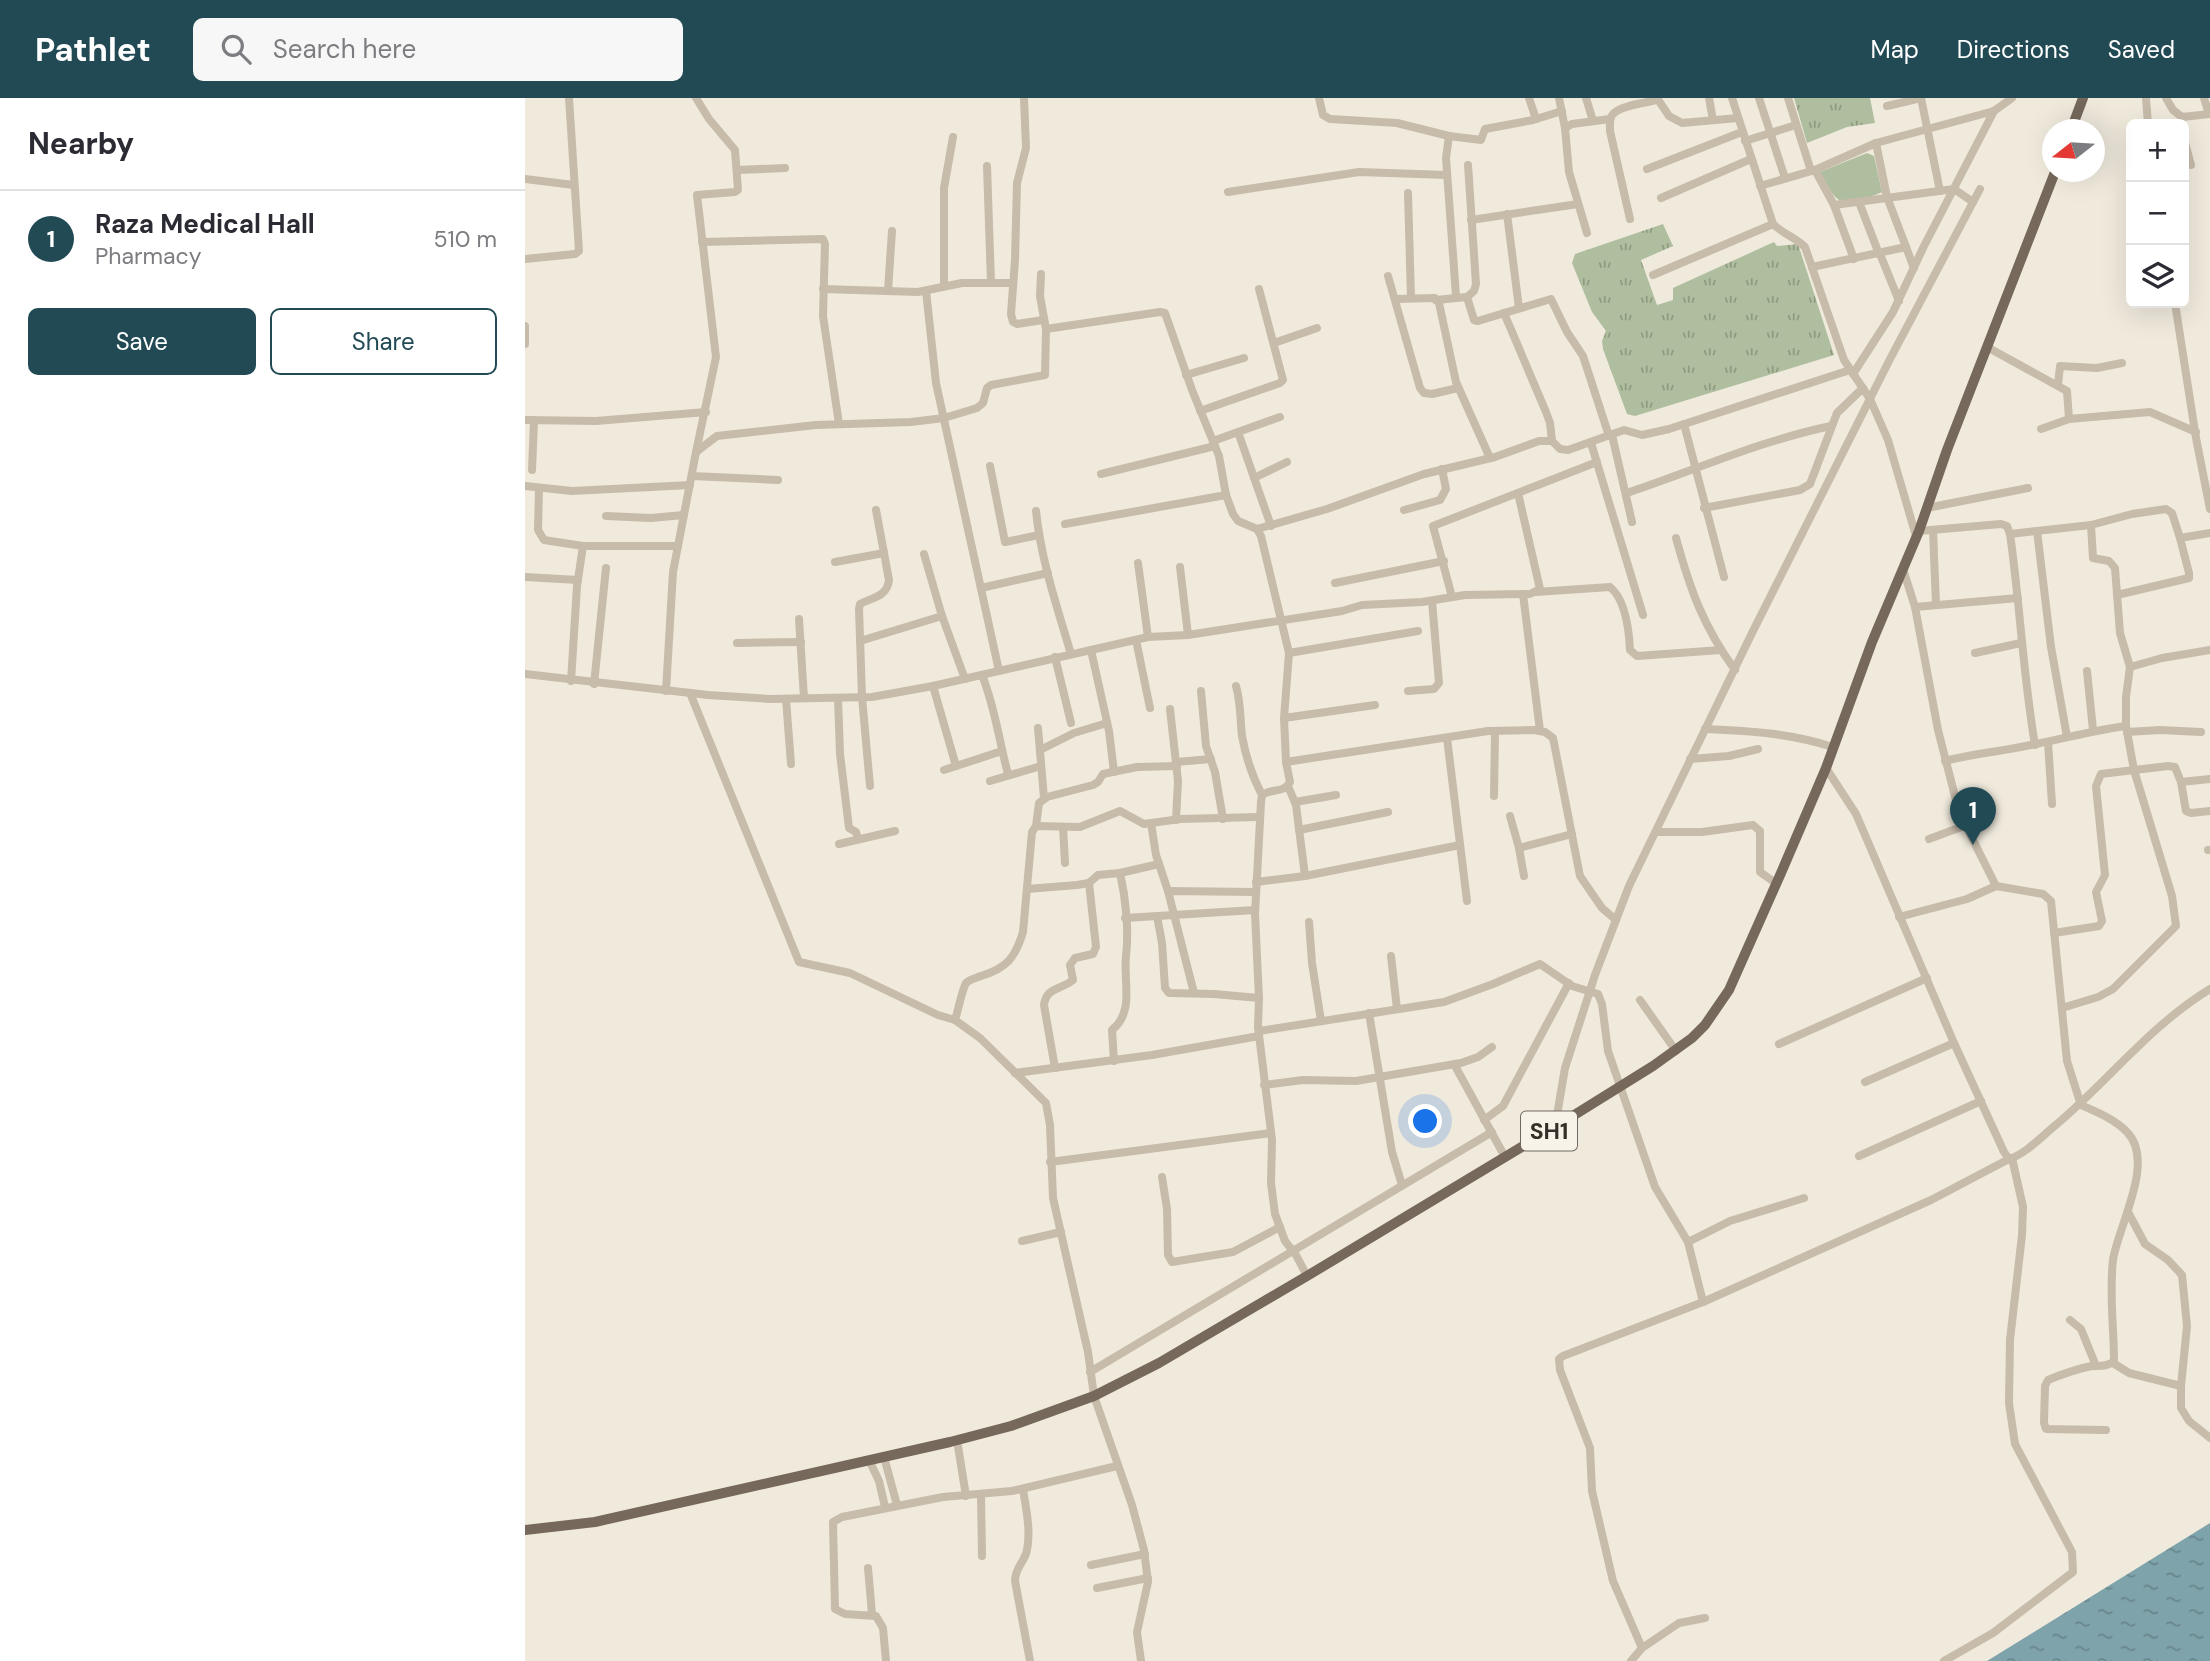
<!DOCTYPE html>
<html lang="en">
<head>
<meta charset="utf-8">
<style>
	body { margin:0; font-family:"DM Sans",sans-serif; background:#f7f7f7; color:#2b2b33 }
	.controls { position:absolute; right:21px; top:21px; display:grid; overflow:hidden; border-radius:10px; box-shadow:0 7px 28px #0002 }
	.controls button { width:63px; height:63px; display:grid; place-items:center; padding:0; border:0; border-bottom:2px solid #e1e1e2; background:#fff; color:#2b2b33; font:35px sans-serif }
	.compass { position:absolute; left:1517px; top:21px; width:63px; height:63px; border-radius:50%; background:#fff; box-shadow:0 7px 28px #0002; rotate:253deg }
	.you { position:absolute; left:901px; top:1024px; width:24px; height:24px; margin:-18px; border:5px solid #fff; border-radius:50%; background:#1a73e8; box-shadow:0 0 0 10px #1a73e833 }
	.badge { display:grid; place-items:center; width:46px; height:46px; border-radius:50%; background:#224a54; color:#fff; font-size:23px; font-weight:700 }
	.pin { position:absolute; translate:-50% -58px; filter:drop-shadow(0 2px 4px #0008) }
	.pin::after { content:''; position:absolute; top:37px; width:24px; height:21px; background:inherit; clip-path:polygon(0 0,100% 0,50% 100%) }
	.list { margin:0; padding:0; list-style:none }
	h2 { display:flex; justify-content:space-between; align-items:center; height:91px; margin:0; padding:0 28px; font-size:30px }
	h2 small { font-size:23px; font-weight:400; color:#7c7c81 }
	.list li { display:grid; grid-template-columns:46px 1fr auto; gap:21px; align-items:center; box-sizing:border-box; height:98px; padding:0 28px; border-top:2px solid #e1e1e2 }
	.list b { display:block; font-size:26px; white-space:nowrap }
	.list p { margin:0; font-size:23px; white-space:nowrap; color:#7c7c81 }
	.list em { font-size:23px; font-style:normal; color:#7c7c81 }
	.actions { display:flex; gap:14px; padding:21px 28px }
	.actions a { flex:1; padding:16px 0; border:2px solid #224a54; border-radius:10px; text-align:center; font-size:24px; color:#224a54 }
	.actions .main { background:#224a54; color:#fff }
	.icon { flex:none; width:38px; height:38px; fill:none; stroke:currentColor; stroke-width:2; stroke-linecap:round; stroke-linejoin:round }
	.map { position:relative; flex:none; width:1685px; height:1563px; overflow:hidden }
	header { display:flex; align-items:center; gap:42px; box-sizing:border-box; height:98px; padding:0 35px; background:#224a54; color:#fff }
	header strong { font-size:33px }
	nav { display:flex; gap:38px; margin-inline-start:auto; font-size:24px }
	.search { width:490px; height:63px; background:#f7f7f7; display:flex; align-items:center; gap:18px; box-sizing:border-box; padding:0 24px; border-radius:10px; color:#7c7c81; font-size:26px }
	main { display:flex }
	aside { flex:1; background:#fff }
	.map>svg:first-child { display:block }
	.grass { fill:url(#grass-tufts) }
	.pitch { fill:#afbe9e }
	.water { fill:url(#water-ripples) }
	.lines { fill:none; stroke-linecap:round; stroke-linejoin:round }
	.minor { stroke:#c7bbaa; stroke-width:8 }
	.major { stroke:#76685b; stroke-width:10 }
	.labels { text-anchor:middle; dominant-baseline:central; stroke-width:6; stroke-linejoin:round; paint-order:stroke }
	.shield { fill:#f8f3e9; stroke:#706963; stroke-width:2 }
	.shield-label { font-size:23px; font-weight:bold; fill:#352e29 }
</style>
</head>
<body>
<header>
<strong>Pathlet</strong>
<div class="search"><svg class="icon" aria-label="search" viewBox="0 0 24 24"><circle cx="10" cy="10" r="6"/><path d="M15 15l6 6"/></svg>Search here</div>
<nav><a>Map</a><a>Directions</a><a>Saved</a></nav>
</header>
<main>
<aside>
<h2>Nearby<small></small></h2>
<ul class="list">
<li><span class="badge">1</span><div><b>Raza Medical Hall</b><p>Pharmacy</p></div><em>510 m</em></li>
</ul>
<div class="actions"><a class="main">Save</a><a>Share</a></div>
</aside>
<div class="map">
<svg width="1685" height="1563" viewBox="0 0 1685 1563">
	<defs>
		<pattern id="grass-tufts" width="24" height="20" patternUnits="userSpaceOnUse" patternTransform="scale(1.75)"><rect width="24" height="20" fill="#afbe9e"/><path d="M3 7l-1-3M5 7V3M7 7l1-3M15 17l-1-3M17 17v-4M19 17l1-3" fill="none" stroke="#8f9b81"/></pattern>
		<pattern id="water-ripples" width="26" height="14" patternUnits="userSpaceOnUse" patternTransform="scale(1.75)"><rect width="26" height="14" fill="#7ea3ab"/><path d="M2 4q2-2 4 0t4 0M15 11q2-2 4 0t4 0" fill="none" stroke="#68858b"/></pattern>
	</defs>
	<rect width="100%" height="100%" fill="#f0eadd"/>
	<!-- grass -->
	<g class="grass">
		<path d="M1269,0H1345L1350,25L1322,29L1282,45Z"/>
		<path d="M1138,126L1148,148L1116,162L1132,207L1148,202V190L1249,144L1252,148L1273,146L1309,257L1110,318L1102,316L1078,251L1077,243L1081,233L1067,214L1047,165L1050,156Z"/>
	</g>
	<!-- pitch -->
	<path class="pitch" d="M1342,55L1349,58L1357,94C1350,98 1321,107 1314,102C1306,97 1300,82 1295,74Z"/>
	<!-- water -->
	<path class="water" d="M1685,1425V1563H1462Z"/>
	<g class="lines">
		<!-- minor -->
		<g class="minor">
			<path d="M171,0L184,21L210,52L213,92L210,94L172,97L191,259L171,354"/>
			<path d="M499,0L501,50L492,85L490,162L486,216L488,224L492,226L518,222"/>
			<path d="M794,0L798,17L805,21L872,25L924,38L956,42L960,31L1008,22L1037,13"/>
			<path d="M1004,0L1011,21"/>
			<path d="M1034,0L1040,30"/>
			<path d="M1061,0L1068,23"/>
			<path d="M1132,0L1144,18L1157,25L1213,20"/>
			<path d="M1184,0L1188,22"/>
			<path d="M1207,0L1248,126C1258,136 1270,139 1280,149L1319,262L1345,301L1363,342L1391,438"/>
			<path d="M1234,0L1260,80"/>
			<path d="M1263,0L1286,73"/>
			<path d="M1396,0L1415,93"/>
			<path d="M1621,0L1623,26"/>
			<path d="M1641,0L1648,12L1657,19L1685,16"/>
			<path d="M1679,0L1684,16"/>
			<path d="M1362,8L1396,0"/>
			<path d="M924,38L921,60L931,198"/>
			<path d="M1659,41L1666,67"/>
			<path d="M1220,43L1271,27"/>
			<path d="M1351,45L1362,99L1389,170"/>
			<path d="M462,68L466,185"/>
			<path d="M1122,71L1217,34"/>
			<path d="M212,72L260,70"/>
			<path d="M1290,72L1309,107L1329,161"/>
			<path d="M0,81L49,87"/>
			<path d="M1235,88L1290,72L1351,45L1469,13L1487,0"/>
			<path d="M703,94L834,74L922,77"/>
			<path d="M883,95L886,200"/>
			<path d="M1136,100L1226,61"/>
			<path d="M1334,104L1354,156"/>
			<path d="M1309,107L1429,91L1448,104"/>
			<path d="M982,116L994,210"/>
			<path d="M1105,121L1085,33C1085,27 1084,20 1088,16C1096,7 1121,5 1132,2"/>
			<path d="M946,122L1053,106"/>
			<path d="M1062,135L1044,74L1040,30L1047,26L1085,21"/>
			<path d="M177,144L298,141L300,146L298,218L314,326"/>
			<path d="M1355,156L1374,203"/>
			<path d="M0,161L50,156L54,153L44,0"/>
			<path d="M1287,169L1381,149"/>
			<path d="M1128,177L1248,126"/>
			<path d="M863,178L895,290L899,295L907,296L933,290"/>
			<path d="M419,187V90L428,39"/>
			<path d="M298,191L393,194L437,185H488"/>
			<path d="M363,193L367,133"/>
			<path d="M401,193L411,285L474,573"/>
			<path d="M942,199L949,193L951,186L943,67"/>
			<path d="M871,201L910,200L914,205L931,284L965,360"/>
			<path d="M911,202L942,199L949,222L953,223L1026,201L1042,234L1058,258L1084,338"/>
			<path d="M1650,205L1671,340L1685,411"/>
			<path d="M979,215L1021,314L1025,325L1027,343"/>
			<path d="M0,228V246"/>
			<path d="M521,231L635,214L640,215L667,292L694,358L701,397L708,416L713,423L732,431L736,438L764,555L759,620L761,664L765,684C759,696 746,690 737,697L736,704L730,816L734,900L733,929L747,1042L746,1085L750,1116L760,1143L771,1157L782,1178"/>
			<path d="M749,245L792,230"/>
			<path d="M1462,249L1542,293L1544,321"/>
			<path d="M1328,276L1368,214L1399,148L1469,13"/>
			<path d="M661,277L719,260"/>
			<path d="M1533,287L1535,268L1572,270L1597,265"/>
			<path d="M675,313L755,285L758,282L734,191"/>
			<path d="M0,322L71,323L181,314"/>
			<path d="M1159,326L1199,479"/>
			<path d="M1516,331L1544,321L1625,314L1671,334"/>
			<path d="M713,334L746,428"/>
			<path d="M1087,337L1107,424"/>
			<path d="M688,343L755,319"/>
			<path d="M1066,345L1118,517"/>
			<path d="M465,368L480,444L514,437"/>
			<path d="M7,372L9,322"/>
			<path d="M576,376L690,348"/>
			<path d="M167,378L253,382"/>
			<path d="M729,380L762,364"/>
			<path d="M0,388L47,393L165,387"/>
			<path d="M14,390L13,432L19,442L58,448H153"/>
			<path d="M1102,395C1171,372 1234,343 1306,328"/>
			<path d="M1179,410L1275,392L1285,386L1312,315L1338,290"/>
			<path d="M1402,410L1503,390"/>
			<path d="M879,412L915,402L921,391L917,371"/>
			<path d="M511,413C516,462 532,509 546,556"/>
			<path d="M81,418L126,420L159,417"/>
			<path d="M540,426L701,397"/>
			<path d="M1566,427L1568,460L1584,463L1590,470L1595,535L1605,569"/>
			<path d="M732,431L802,411L899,376L970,359L1014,343H1027L1035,351L1043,352L1099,332L1117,337L1144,331L1325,272"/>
			<path d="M1408,432L1411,507"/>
			<path d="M1394,433L1476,426L1482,428L1485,436"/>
			<path d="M1512,433L1526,549L1542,639"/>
			<path d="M1151,440C1165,491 1178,528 1210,572"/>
			<path d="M399,456L417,518L440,581"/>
			<path d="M310,464L359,455"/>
			<path d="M613,465L623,539"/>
			<path d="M655,469L663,537"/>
			<path d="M1378,471L1390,509L1413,632L1434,714L1471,788L1518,796L1526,803L1542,963L1556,1007C1571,1014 1590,1021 1602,1034C1631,1064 1593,1128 1588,1162C1584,1195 1589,1230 1589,1263C1582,1270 1571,1267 1562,1269C1549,1272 1535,1277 1523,1282L1520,1288L1519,1325L1521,1331L1581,1332"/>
			<path d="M0,479L53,482"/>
			<path d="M810,485L919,463"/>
			<path d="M456,490L523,475"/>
			<path d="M1011,494L1085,489C1101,502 1104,532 1105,552L1112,558L1196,552"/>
			<path d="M998,496L1015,633"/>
			<path d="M1592,497L1664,480V475L1655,440"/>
			<path d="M927,499L908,428L1072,364"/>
			<path d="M1390,509L1493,500"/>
			<path d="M274,521L279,600"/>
			<path d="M611,542L625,610"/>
			<path d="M335,543L417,518"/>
			<path d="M212,545L276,544"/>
			<path d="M566,552L584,633L589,674"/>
			<path d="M764,555L893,533"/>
			<path d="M1450,555L1496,545"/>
			<path d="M530,559L546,625"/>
			<path d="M1562,573L1568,632"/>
			<path d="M0,576L183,597L245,601L347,599L408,588L623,539L663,537L817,513L837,507L897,504L940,497L1005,496L1015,491L993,395"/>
			<path d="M457,577C470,609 474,643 483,676"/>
			<path d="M46,583L52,488L58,448"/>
			<path d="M69,586L81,470"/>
			<path d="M408,588L431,668"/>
			<path d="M711,588C716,605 715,621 717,638C721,660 727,678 737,697"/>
			<path d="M141,593L148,474L171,354L192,338L291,327L386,324L419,320L452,310L458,305L462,290L466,287L520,277L521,231L515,198L516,176"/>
			<path d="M676,593L681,648L690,674L698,721"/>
			<path d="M883,593L909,591L914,585L907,503"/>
			<path d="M165,595L274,864L325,875L413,917L430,922L455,940L521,1005L525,1027L528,1100L563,1254L569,1298L607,1407L619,1452L623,1484L612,1534L616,1563"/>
			<path d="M313,600L315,656L324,730L331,734L333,741"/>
			<path d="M261,601L266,666"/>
			<path d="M645,611L653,683L651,722"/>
			<path d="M759,620L850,607"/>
			<path d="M513,630L519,700"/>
			<path d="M1180,631C1226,633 1264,635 1308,649"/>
			<path d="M1602,634L1635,632L1676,634"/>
			<path d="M922,640L942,803"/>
			<path d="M1523,644L1527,706"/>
			<path d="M1510,647C1498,577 1495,506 1485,436L1566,427L1607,416L1641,411L1647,415L1655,440L1685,435"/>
			<path d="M515,652L549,635L582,625"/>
			<path d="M1165,661L1204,658L1233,651"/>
			<path d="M1420,663C1450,655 1481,653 1511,646C1542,640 1570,632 1601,628V599L1605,569L1637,560L1685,552"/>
			<path d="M651,664L686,661"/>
			<path d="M761,664L963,633L1010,632L1020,634L1028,640L1055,778L1077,810L1091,822"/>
			<path d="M1301,670L1331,716L1429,945L1479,1054L1484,1061C1501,1056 1518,1037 1532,1026C1584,982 1626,927 1685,891"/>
			<path d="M419,672L477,653"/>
			<path d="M465,683L516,668"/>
			<path d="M1656,684L1661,713L1666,715L1685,713"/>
			<path d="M345,688L337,599L334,511L335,506C348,499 362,499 364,482L351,412"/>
			<path d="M763,688L771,707L780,778"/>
			<path d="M969,698L970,633"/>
			<path d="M770,704L811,697"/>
			<path d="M985,718L994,750L999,778"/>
			<path d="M626,725L631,757L643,793"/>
			<path d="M511,728L514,705L522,699L568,687L573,684L578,676L612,669L652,668"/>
			<path d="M538,729L540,765"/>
			<path d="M774,732L863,714"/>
			<path d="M1131,734H1177L1228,727L1235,733V774L1252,786"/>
			<path d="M1404,741L1439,728"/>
			<path d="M314,746L370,733"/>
			<path d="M994,750L1047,736"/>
			<path d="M1683,752H1685"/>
			<path d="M595,775L634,766"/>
			<path d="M731,784L780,778L935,747"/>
			<path d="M502,791L552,787L564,785L573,777L595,775C601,801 604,833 601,858C598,882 610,914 587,932L589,963"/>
			<path d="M632,818L637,845L640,890L644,895L689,896L734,900"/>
			<path d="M1374,819L1442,801L1471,788"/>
			<path d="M600,820L730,812"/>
			<path d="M784,824L787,865L796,923"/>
			<path d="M1529,835L1574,828L1577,823L1571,794L1580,777L1571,688L1576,676L1643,668L1650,669L1656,684L1685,681"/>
			<path d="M866,858L872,911"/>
			<path d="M669,895L643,793L731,794"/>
			<path d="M1115,902L1151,953"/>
			<path d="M1537,910L1573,899L1588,891L1651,828L1647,798L1609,672L1601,628"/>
			<path d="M844,915L867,1054L877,1087"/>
			<path d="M430,922C433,913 437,892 441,885C445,881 451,880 456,878C482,870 490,860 498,834L507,734L511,728L555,729L595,713L619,726L655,721L734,719"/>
			<path d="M734,933L919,904L968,886L1015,866L1047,888L1073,896L1077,906L1083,953L1130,1089L1163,1144L1178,1204"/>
			<path d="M1254,946L1402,880"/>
			<path d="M929,966L980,1059"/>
			<path d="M530,970L519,907C521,889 536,892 548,882L545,867L550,860L568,856L571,849L564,785"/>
			<path d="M490,975L627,957L734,938"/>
			<path d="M1340,984L1429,945"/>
			<path d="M739,987L778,982L831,983L936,965L953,959L967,949"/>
			<path d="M959,1022L978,1008L1044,885"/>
			<path d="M1030,1029L1040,970L1070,877L1104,788L1227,535L1365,261L1455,91"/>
			<path d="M1334,1058L1456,1003"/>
			<path d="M525,1064L746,1035"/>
			<path d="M637,1079L642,1111L643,1157L647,1164L708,1154L755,1129"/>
			<path d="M1603,1114L1620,1146L1643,1162L1657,1177L1662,1228L1656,1288V1310L1664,1323L1685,1340"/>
			<path d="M497,1143L536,1134"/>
			<path d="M1163,1144L1205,1123L1279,1100"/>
			<path d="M1545,1222L1556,1231L1571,1268"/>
			<path d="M1588,1265L1604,1275L1656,1288"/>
			<path d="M565,1274L967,1034"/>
			<path d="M432,1342L441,1398"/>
			<path d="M359,1359L372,1407"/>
			<path d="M344,1362L354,1383L360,1409"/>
			<path d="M498,1391C501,1411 506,1432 502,1452C500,1464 490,1469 490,1483L505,1563"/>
			<path d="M456,1397L457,1458"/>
			<path d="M566,1467L620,1456"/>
			<path d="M343,1470L347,1516"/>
			<path d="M572,1490L623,1480"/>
			<path d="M1117,1550L1154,1525L1180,1520"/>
			<path d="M361,1563L358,1530L351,1518L320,1516L310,1511L308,1424L317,1419L418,1399L487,1393L592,1368"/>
			<path d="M1106,1563L1117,1550L1088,1483L1067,1393L1065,1350L1035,1272L1034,1261L1038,1258L1178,1204L1406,1102L1484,1061"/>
			<path d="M1419,1563L1468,1535L1548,1474L1547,1454L1490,1346L1484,1305L1485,1242L1497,1137L1498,1109L1487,1060"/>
		</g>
		<!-- major -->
		<g class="major">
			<path d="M1546,32L1558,0"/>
			<path d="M0,1432L70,1424L425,1344L486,1328L569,1298L634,1265L782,1178L1030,1029L1128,968L1167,940L1180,927L1204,892L1256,775L1301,670L1347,544L1394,433L1422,352L1530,74"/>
		</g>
	</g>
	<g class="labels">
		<!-- shield labels -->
		<rect class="shield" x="996" y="1013.5" width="56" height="39" rx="5"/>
		<g class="shield-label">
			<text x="1024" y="1033">SH1</text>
		</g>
	</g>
</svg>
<div class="controls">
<button>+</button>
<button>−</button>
<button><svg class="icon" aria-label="layers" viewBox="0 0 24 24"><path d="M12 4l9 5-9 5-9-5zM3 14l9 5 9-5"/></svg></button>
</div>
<svg class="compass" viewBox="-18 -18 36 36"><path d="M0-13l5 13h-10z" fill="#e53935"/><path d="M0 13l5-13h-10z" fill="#7c7c81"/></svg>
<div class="you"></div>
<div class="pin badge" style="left:1448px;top:747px">1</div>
</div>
</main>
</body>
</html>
